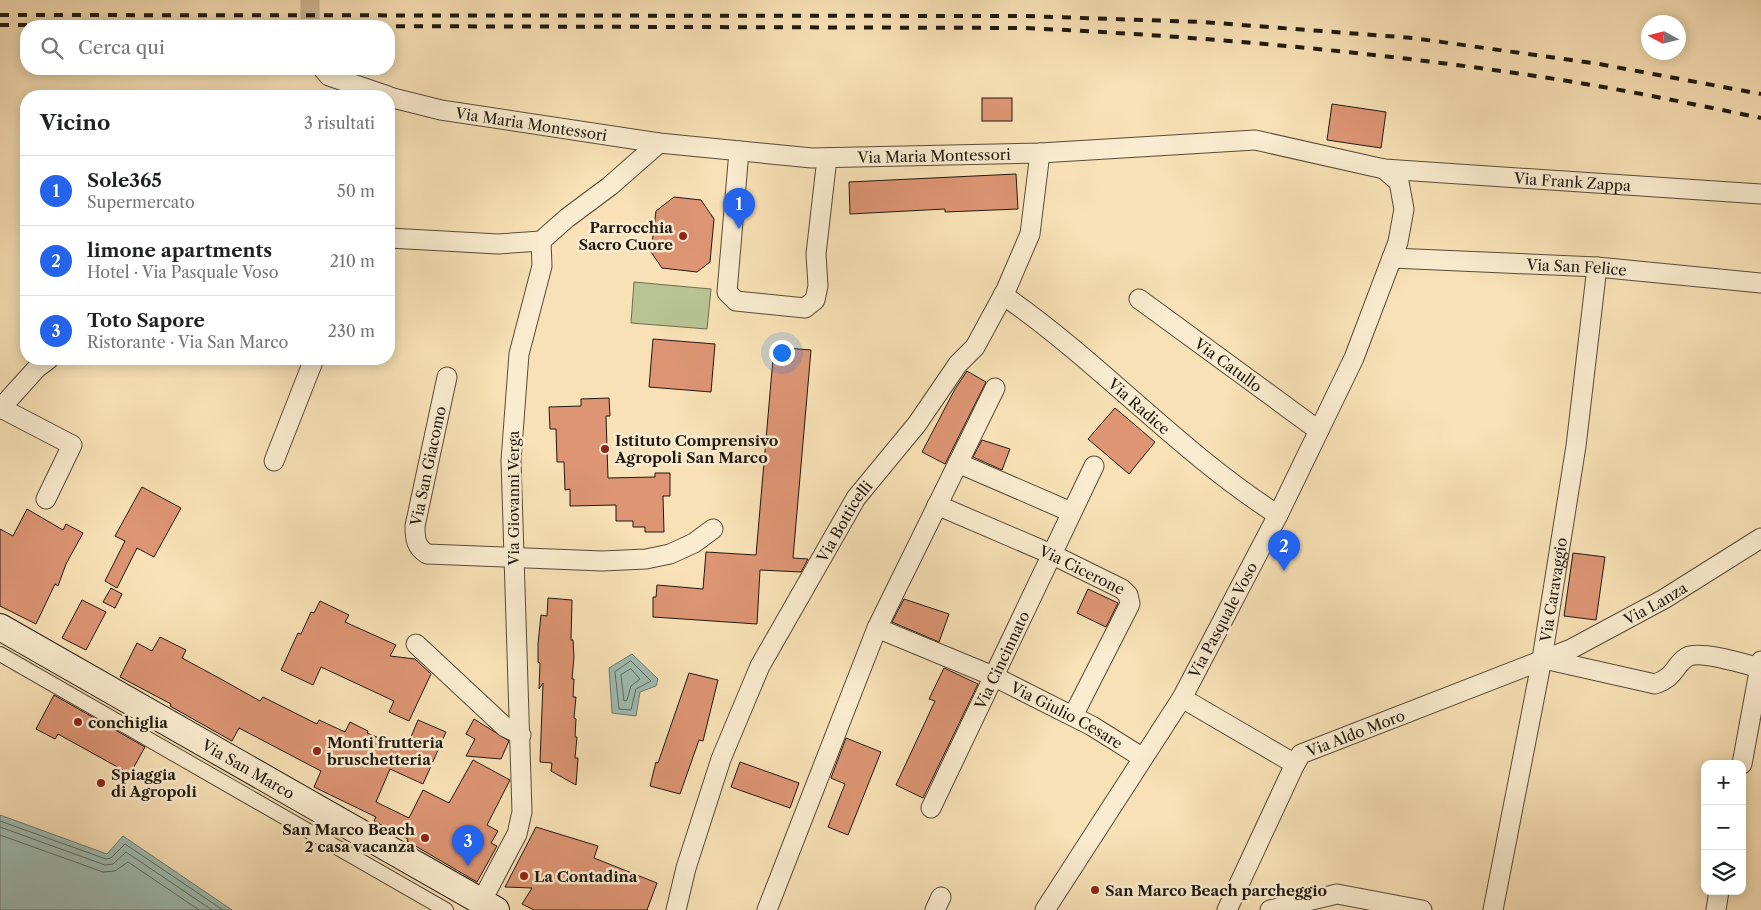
<!DOCTYPE html>
<html lang="it">
<head>
<meta charset="utf-8">
<style>
	body { margin:0; font-family:"Libre Caslon Text",serif; background:#f2f2f2; color:#202124 }
	.controls { position:absolute; right:15px; bottom:15px; display:grid; overflow:hidden; border-radius:10px; box-shadow:0 2px 12px #0003 }
	.controls button { width:45px; height:45px; display:grid; place-items:center; padding:0; border:0; border-bottom:1px solid #e0e0e0; background:#fff; color:#202124; font:25px sans-serif }
	.compass { position:absolute; left:1641px; top:15px; width:45px; height:45px; border-radius:50%; background:#fff; box-shadow:0 2px 12px #0003; rotate:277deg }
	.you { position:absolute; left:781px; top:352px; width:18px; height:18px; margin:-12px; border:4px solid #fff; border-radius:50%; background:#1a73e8; box-shadow:0 0 0 8px #1a73e833 }
	.badge { display:grid; place-items:center; width:32px; height:32px; border-radius:50%; background:#2563eb; color:#fff; font-size:16px; font-weight:700 }
	.pin { position:absolute; translate:-50% -41px; filter:drop-shadow(0 1px 2px #0008) }
	.pin::after { content:''; position:absolute; top:26px; width:18px; height:15px; background:inherit; clip-path:polygon(0 0,100% 0,50% 100%) }
	.list { margin:0; padding:0; list-style:none }
	h2 { display:flex; justify-content:space-between; align-items:center; height:65px; margin:0; padding:0 20px; font-size:21px }
	h2 small { font-size:16px; font-weight:400; color:#757577 }
	.list li { display:grid; grid-template-columns:32px 1fr auto; gap:15px; align-items:center; box-sizing:border-box; height:70px; padding:0 20px; border-top:1px solid #e0e0e0 }
	.list b { display:block; font-size:19px; white-space:nowrap }
	.list p { margin:0; font-size:16px; white-space:nowrap; color:#757577 }
	.list em { font-size:16px; font-style:normal; color:#757577 }
	.icon { flex:none; width:28px; height:28px; fill:none; stroke:currentColor; stroke-width:2; stroke-linecap:round; stroke-linejoin:round }
	.map { position:relative; flex:none; width:1761px; height:910px; overflow:hidden }
	.search { position:absolute; background:#fff; box-shadow:0 2px 12px #0003; left:20px; top:20px; width:375px; height:55px; display:flex; align-items:center; gap:12px; box-sizing:border-box; padding:0 18px; border-radius:20px; color:#757577; font-size:19px }
	.panel { position:absolute; background:#fff; box-shadow:0 2px 12px #0003; left:20px; top:90px; width:375px; height:275px; border-radius:20px }
	.map>svg:first-child { display:block }
	.green { fill:#b8c492; stroke:#6c6e50 }
	.water { fill:#9ebcb3; stroke:#6c7b71 }
	.lines { fill:none; stroke-linecap:round; stroke-linejoin:round }
	.shore { stroke:#606a61; stroke-width:1 }
	.building { fill:#dd9574; stroke:#21190f }
	.minor-tunnel { stroke:#cdb995; stroke-width:19; stroke-dasharray:19 9; stroke-linecap:butt }
	.pedestrian-casing { stroke:#574b39; stroke-width:16 }
	.minor-casing { stroke:#574b39; stroke-width:21 }
	.secondary-casing { stroke:#21190f; stroke-width:28 }
	.pedestrian { stroke:#faecd0; stroke-width:14 }
	.minor { stroke:#faecd0; stroke-width:19 }
	.secondary { stroke:#faecd0; stroke-width:26 }
	.rail { stroke:#21190f; stroke-width:4; stroke-dasharray:9 9; stroke-linecap:butt }
	.poi-dot { fill:#8f2418; stroke:#faecd0; stroke-width:2 }
	.labels { text-anchor:middle; dominant-baseline:central; stroke-width:5; stroke-linejoin:round; paint-order:stroke }
	.street-label { font-size:15px; fill:#21190f; stroke:#faecd0 }
	.poi-label { font-size:15px; font-weight:bold; fill:#21190f; stroke:#faecd0; text-anchor:start }
</style>
</head>
<body>
<div class="map">
<svg width="1761" height="910" viewBox="0 0 1761 910">
	<rect width="100%" height="100%" fill="#f8e1b6"/>
	<filter id="stains"><feTurbulence type="fractalNoise" baseFrequency=".004" numOctaves="4"/><feColorMatrix values="0 0 0 0 .2 0 0 0 0 .09 0 0 0 0 .02 0 0 0 .5 -.17"/></filter>
	<radialGradient id="worn" r=".72"><stop offset=".6" stop-color="#630" stop-opacity="0"/><stop offset="1" stop-color="#630" stop-opacity=".3"/></radialGradient>
	<!-- green -->
	<path class="green" d="M634,282L711,289L707,329L631,323Z"/>
	<!-- water -->
	<g class="water">
		<path d="M632,654L658,679L656,686L640,692L636,716L612,713L609,668Z"/>
		<path d="M0,815L107,854L123,836L232,910H0Z"/>
	</g>
	<g class="lines">
		<!-- shore -->
		<g class="shore">
			<path d="M631,661L651,681L636,689L631,710L619,709L615,672Z"/>
			<path d="M631,669L640,679L631,686L627,700L624,701L621,675Z"/>
			<path d="M0,821L106,859L111,858L125,844L223,910"/>
			<path d="M0,827L105,865L113,864L126,852L212,910"/>
			<path d="M0,835L103,872L115,871L128,862L199,910"/>
		</g>
	</g>
	<!-- building -->
	<g class="building">
		<rect x="982" y="98" width="30" height="23"/>
		<path d="M1332,104L1386,112L1381,148L1327,140Z"/>
		<path d="M1016,174L1018,209L945,212V209L850,214L849,182Z"/>
		<path d="M674,197L701,200L714,219L710,262L697,272L662,268L651,252L656,211Z"/>
		<path d="M653,339L715,344L711,392L649,387Z"/>
		<path d="M774,347L811,350L793,558L808,559L801,572L760,570L757,624L653,617V597H656L657,585L703,589L706,552L756,555Z"/>
		<path d="M967,371L986,382L945,464L922,452L955,389Z"/>
		<path d="M609,398L610,416H606L608,478L655,477V473H670V496H663L664,532H645V527H633V521H616V505L570,506V489L565,490L564,462H557L556,429H550L549,407L581,406V399Z"/>
		<path d="M1115,408L1155,442L1129,474L1088,439Z"/>
		<path d="M982,440L1010,449L1002,470L973,457Z"/>
		<path d="M142,487L181,508L154,557L137,548L117,588L105,581L125,541L115,536Z"/>
		<path d="M27,509L63,530L66,524L83,533L66,564L58,586L55,584L36,624L0,606V529L13,536Z"/>
		<path d="M1573,553L1605,557L1596,620L1564,616Z"/>
		<path d="M111,588L122,594L115,608L103,602Z"/>
		<path d="M1088,589L1118,603L1106,627L1077,613Z"/>
		<path d="M548,598L572,600L571,640H573L574,657L572,679H574L573,697H576L574,718L576,719L575,737H577L575,758H578L576,785L551,771L552,763L540,762L543,683L539,689L540,663L538,662V644L541,615L547,616Z"/>
		<path d="M904,599L949,614L939,642L892,622Z"/>
		<path d="M82,600L106,612L86,650L62,638Z"/>
		<path d="M320,601L349,615L345,622L396,645L390,656L415,659L431,674L409,721L389,712L394,701L321,667L313,685L281,670L298,633L301,634L311,612L314,613Z"/>
		<path d="M160,637L186,650L182,658L219,678L260,701L263,697L317,724L319,720L345,732L350,722L368,731L367,733L406,749L418,720L446,732L423,784L390,769L376,802L409,818L423,790L449,803L473,760L510,780L487,825L498,831L491,843L497,846L477,882L407,841L408,839L374,821L376,817L314,787L321,771L239,728L232,741L170,706L171,704L120,677L137,643L152,651Z"/>
		<path d="M944,668L978,684L923,798L896,785L935,701L929,699Z"/>
		<path d="M689,673L718,680L703,741L699,740L680,794L650,786L656,762L658,763Z"/>
		<path d="M54,695L145,747L130,774L58,734L55,739L36,729Z"/>
		<path d="M474,719L509,741L501,759L466,756L475,739L466,734Z"/>
		<path d="M846,738L881,752L848,835L828,827L845,784L831,778Z"/>
		<path d="M740,762L799,783L790,808L731,787Z"/>
		<path d="M536,827L598,846L594,858L657,883L647,910H534L522,904L532,888L505,887Z"/>
	</g>
	<g class="lines">
		<!-- minor-tunnel -->
		<path class="minor-tunnel" d="M310,0V26"/>
		<defs>
			<path id="pedestrian" d="M0,654L446,910"/>
			<g id="minor">
				<path d="M323,69L329,76L388,96"/>
				<path id="s1" d="M389,97L441,110L659,143L812,158L1040,153L1255,140L1384,169L1399,182L1404,209L1398,242L1354,358L1278,515L1182,698L1045,910"/>
				<path d="M739,151L727,292L736,301L805,308L815,300L818,286L816,254L827,158"/>
				<path id="s2" d="M1384,169L1761,194"/>
				<path d="M389,238L498,244L541,241"/>
				<path id="s3" d="M1392,258L1597,267L1761,283"/>
				<path id="s4" d="M1003,295C1100,362 1179,452 1278,515"/>
				<path id="s5" d="M1139,299L1318,430"/>
				<path d="M447,377L415,526C415,539 416,547 427,554L602,561L646,559L670,554L694,543L713,529"/>
				<path d="M1,408L72,445L46,499"/>
				<path d="M0,409L37,368L49,359"/>
				<path d="M274,461L314,359"/>
				<path d="M958,463L1071,512"/>
				<path id="s6" d="M937,505L1051,554L1122,589L1128,595L1130,604L1073,716"/>
				<path id="s7" d="M877,628L993,676L1092,726L1143,758"/>
				<path d="M416,644L505,727L521,735"/>
				<path d="M1544,659L1655,684C1677,676 1673,666 1687,657C1699,650 1745,664 1760,668"/>
				<path id="s8" d="M1182,698L1295,764L1301,754L1571,649L1664,599L1761,538"/>
				<path d="M1742,764L1761,661"/>
				<path id="s9" d="M931,808L1094,466"/>
				<path d="M481,902L517,834L522,812L511,460L519,354L542,266L541,241L567,218L610,186L659,143"/>
				<path id="s10" d="M676,910L686,868L721,759L760,666L856,498L917,424L958,364L975,347L1006,290L1030,234L1040,153"/>
				<path d="M767,910L877,628L995,388"/>
				<path d="M935,910L941,897"/>
				<path d="M1227,910L1295,764"/>
				<path d="M1270,910L1337,894L1422,910"/>
				<path id="s11" d="M1493,910L1542,659L1576,446L1597,267"/>
				<path d="M1716,910L1719,891"/>
			</g>
			<g id="secondary">
				<path id="s12" d="M0,627L496,910"/>
			</g>
		</defs>
		<!-- pedestrian casing -->
		<use href="#pedestrian" class="pedestrian-casing"/>
		<!-- minor casing -->
		<use href="#minor" class="minor-casing"/>
		<!-- secondary casing -->
		<use href="#secondary" class="secondary-casing"/>
		<!-- pedestrian -->
		<use href="#pedestrian" class="pedestrian"/>
		<!-- minor -->
		<use href="#minor" class="minor"/>
		<!-- secondary -->
		<use href="#secondary" class="secondary"/>
		<!-- rail -->
		<g class="rail">
			<path d="M0,15L1024,16L1203,22L1413,38L1599,64L1761,94"/>
			<path d="M0,25L1024,28C1198,36 1370,51 1542,77C1616,88 1688,103 1761,118"/>
		</g>
	</g>
	<!-- markers -->
	<g class="poi-dot">
		<circle cx="683" cy="236" r="5"/>
		<circle cx="605" cy="449" r="5"/>
		<circle cx="78" cy="722" r="5"/>
		<circle cx="317" cy="751" r="5"/>
		<circle cx="101" cy="783" r="5"/>
		<circle cx="425" cy="838" r="5"/>
		<circle cx="524" cy="876" r="5"/>
		<circle cx="1095" cy="890" r="5"/>
	</g>
	<g class="labels">
		<!-- street labels -->
		<g class="street-label">
			<text stroke="none"><textPath href="#s1" startOffset="145">Via Maria Montessori</textPath></text>
			<text stroke="none"><textPath href="#s1" startOffset="550">Via Maria Montessori</textPath></text>
			<text stroke="none"><textPath href="#s2" startOffset="189">Via Frank Zappa</textPath></text>
			<text stroke="none"><textPath href="#s3" startOffset="185">Via San Felice</textPath></text>
			<text stroke="none"><textPath href="#s5" startOffset="111">Via Catullo</textPath></text>
			<text stroke="none"><textPath href="#s4" startOffset="176">Via Radice</textPath></text>
			<text transform="translate(428 466) rotate(-78)">Via San Giacomo</text>
			<text transform="translate(513 498) rotate(-90)">Via Giovanni Verga</text>
			<text stroke="none"><textPath href="#s10" startOffset="426">Via Botticelli</textPath></text>
			<text stroke="none"><textPath href="#s6" startOffset="159">Via Cicerone</textPath></text>
			<text stroke="none"><textPath href="#s11" startOffset="326">Via Caravaggio</textPath></text>
			<text stroke="none"><textPath href="#s8" startOffset="528">Via Lanza</textPath></text>
			<text transform="translate(1223 620) rotate(-62)">Via Pasquale Voso</text>
			<text stroke="none"><textPath href="#s9" startOffset="164">Via Cincinnato</textPath></text>
			<text stroke="none"><textPath href="#s7" startOffset="209">Via Giulio Cesare</textPath></text>
			<text stroke="none"><textPath href="#s8" startOffset="201">Via Aldo Moro</textPath></text>
			<text stroke="none"><textPath href="#s12" startOffset="286">Via San Marco</textPath></text>
		</g>
		<!-- poi labels -->
		<g class="poi-label">
			<text x="673" y="227" text-anchor="end">Parrocchia<tspan x="673" dy="17">Sacro Cuore</tspan></text>
			<text x="615" y="440">Istituto Comprensivo<tspan x="615" dy="17">Agropoli San Marco</tspan></text>
			<text x="88" y="722">conchiglia</text>
			<text x="327" y="742">Monti frutteria<tspan x="327" dy="17">bruschetteria</tspan></text>
			<text x="111" y="774">Spiaggia<tspan x="111" dy="17">di Agropoli</tspan></text>
			<text x="415" y="829" text-anchor="end">San Marco Beach<tspan x="415" dy="17">2 casa vacanza</tspan></text>
			<text x="534" y="876">La Contadina</text>
			<text x="1105" y="890">San Marco Beach parcheggio</text>
		</g>
	</g>
	<rect width="100%" height="100%" filter="url(#stains)"/>
	<rect width="100%" height="100%" fill="url(#worn)"/>
</svg>
<div class="controls">
<button>+</button>
<button>−</button>
<button><svg class="icon" aria-label="layers" viewBox="0 0 24 24"><path d="M12 4l9 5-9 5-9-5zM3 14l9 5 9-5"/></svg></button>
</div>
<svg class="compass" viewBox="-18 -18 36 36"><path d="M0-13l5 13h-10z" fill="#e53935"/><path d="M0 13l5-13h-10z" fill="#757577"/></svg>
<div class="you"></div>
<div class="pin badge" style="left:739px;top:229px">1</div>
<div class="pin badge" style="left:1284px;top:571px">2</div>
<div class="pin badge" style="left:468px;top:866px">3</div>
<div class="search"><svg class="icon" aria-label="search" viewBox="0 0 24 24"><circle cx="10" cy="10" r="6"/><path d="M15 15l6 6"/></svg>Cerca qui</div>
<section class="panel">
<h2>Vicino<small>3 risultati</small></h2>
<ul class="list">
<li><span class="badge">1</span><div><b>Sole365</b><p>Supermercato</p></div><em>50 m</em></li>
<li><span class="badge">2</span><div><b>limone apartments</b><p>Hotel · Via Pasquale Voso</p></div><em>210 m</em></li>
<li><span class="badge">3</span><div><b>Toto Sapore</b><p>Ristorante · Via San Marco</p></div><em>230 m</em></li>
</ul>
</section>
</div>
</body>
</html>
